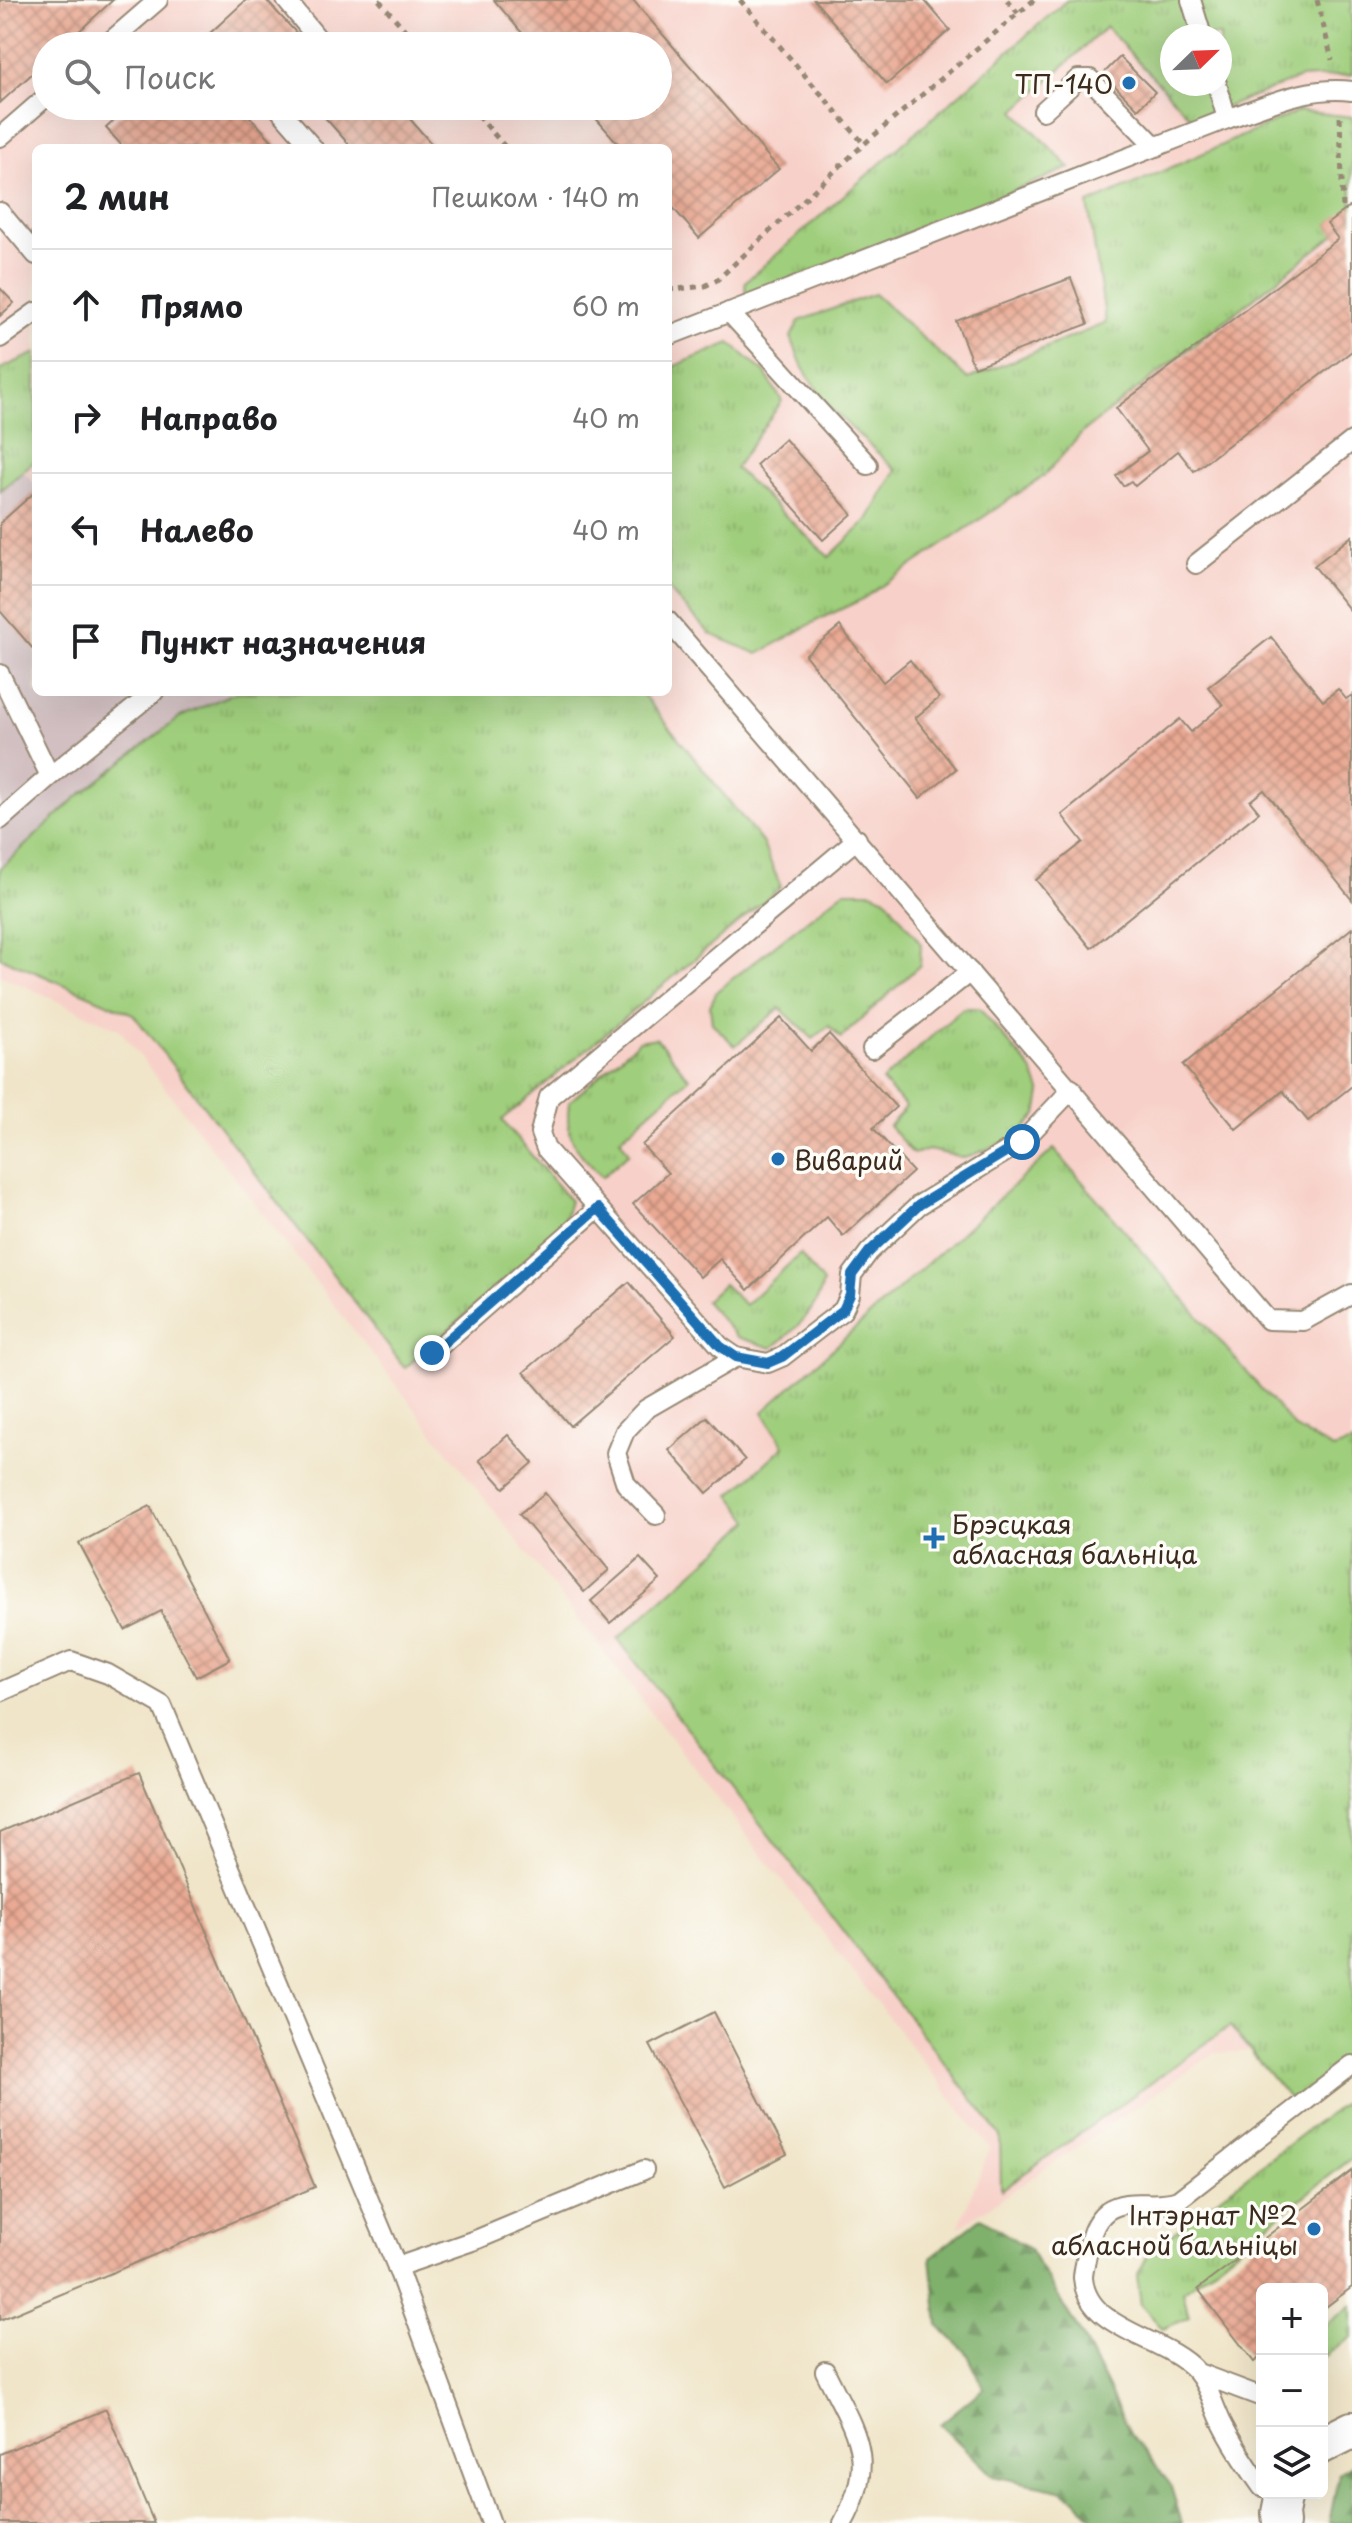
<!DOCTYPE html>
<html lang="ru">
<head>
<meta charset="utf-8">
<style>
	body { margin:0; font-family:"Playpen Sans",sans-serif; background:#f6f6f6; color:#202124 }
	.controls { position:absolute; right:24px; bottom:24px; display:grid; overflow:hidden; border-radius:12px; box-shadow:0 8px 32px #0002 }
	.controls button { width:72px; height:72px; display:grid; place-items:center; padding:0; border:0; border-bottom:2px solid #e0e0e0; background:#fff; color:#202124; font:40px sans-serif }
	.compass { position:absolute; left:1160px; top:24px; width:72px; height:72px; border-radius:50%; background:#fff; box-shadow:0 8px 32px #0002; rotate:67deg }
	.stop { position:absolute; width:24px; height:24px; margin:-18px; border:6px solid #1f6fb2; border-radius:50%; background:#fff }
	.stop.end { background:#1f6fb2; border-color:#fff; box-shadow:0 2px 8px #0008 }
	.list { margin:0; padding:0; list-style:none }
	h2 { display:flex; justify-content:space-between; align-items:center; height:104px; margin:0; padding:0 32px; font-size:34px }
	h2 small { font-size:26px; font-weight:400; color:#757577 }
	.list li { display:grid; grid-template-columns:52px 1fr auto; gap:24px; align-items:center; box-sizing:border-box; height:112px; padding:0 32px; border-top:2px solid #e0e0e0 }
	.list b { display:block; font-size:30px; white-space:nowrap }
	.list em { font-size:26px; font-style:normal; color:#757577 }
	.icon { flex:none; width:44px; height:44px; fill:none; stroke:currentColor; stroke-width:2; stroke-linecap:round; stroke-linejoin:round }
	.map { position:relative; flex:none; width:1352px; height:2523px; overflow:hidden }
	.search { position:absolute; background:#fff; box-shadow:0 8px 32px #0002; left:32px; top:32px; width:640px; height:88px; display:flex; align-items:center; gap:20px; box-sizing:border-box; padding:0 28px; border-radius:44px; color:#757577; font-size:30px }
	.panel { position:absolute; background:#fff; box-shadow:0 8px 32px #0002; left:32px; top:144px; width:640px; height:552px; border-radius:12px }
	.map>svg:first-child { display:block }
	.built { fill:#f7d1c9; fill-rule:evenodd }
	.industrial { fill:#d2bfc1 }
	.grass { fill:url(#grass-tufts); stroke:#6d7c4d; stroke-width:2; fill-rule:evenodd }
	.forest { fill:url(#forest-firs); stroke:#5d6e45; stroke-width:2 }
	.building { fill:url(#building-cross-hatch) }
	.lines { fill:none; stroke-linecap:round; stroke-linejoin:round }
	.service-casing { stroke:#968874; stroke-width:22 }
	.minor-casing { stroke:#968874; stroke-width:40 }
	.path { stroke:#968874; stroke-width:5; stroke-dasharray:6 6; stroke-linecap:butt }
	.service { stroke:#fff; stroke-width:18 }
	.minor { stroke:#fff; stroke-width:36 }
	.route { stroke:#1f6fb2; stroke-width:10 }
	.poi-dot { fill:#1f6fb2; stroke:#fdfcf7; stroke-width:3 }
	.labels { text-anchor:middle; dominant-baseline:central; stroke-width:7; stroke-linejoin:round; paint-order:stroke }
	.poi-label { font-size:26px; fill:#3b2a1e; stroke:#fdfcf7; text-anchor:end }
</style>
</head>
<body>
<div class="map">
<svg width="1352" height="2523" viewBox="0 0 1352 2523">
	<defs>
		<pattern id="grass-tufts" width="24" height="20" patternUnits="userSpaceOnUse" patternTransform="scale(2)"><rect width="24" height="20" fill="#9fce7c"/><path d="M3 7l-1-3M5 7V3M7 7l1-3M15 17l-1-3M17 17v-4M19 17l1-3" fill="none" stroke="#8ab16b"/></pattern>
		<pattern id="forest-firs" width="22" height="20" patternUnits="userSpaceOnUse" patternTransform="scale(2)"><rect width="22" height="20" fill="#7fb16c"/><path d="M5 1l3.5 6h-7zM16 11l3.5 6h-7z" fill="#699058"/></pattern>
		<pattern id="building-cross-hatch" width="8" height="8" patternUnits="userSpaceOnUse" patternTransform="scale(2)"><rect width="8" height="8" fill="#e9a993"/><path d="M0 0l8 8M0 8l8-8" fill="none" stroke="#be8a77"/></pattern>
	</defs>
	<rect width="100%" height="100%" fill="#fdfcf7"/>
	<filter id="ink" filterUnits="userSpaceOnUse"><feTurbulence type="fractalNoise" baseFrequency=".0125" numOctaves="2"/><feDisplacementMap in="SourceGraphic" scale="16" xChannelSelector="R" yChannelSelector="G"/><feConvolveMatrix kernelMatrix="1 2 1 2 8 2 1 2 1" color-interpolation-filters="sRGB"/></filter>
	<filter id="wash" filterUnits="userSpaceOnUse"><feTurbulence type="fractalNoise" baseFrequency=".006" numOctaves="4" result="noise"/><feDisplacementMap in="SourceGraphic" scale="32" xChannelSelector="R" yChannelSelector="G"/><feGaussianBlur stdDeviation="1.8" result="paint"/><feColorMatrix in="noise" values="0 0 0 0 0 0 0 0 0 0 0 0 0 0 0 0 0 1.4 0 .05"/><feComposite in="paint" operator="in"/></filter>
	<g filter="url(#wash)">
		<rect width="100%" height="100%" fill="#f0e5c9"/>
		<!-- built -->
		<path class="built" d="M0,0H1352V2047L1215,2053L958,2228L990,2148L119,1029L0,975ZM1172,36H1220V84H1172ZM46,46H658V106H46ZM36,148H668V692H36Z"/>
		<!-- industrial -->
		<path class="industrial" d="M19,467L36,485V692H249L0,913V479Z"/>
		<!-- grass -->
		<g class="grass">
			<path d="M1067,0H1352V75L1300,78L1193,120L1106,27L1015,111L1070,168L746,298L745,282ZM1172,36H1220V84H1172Z"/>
			<path d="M1299,111L1352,117V221L1083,432L1044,476L861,600L820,619L758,654L710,634L668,589V369L730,343L765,373L782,401L735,468L829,557L868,520L896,470L828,406L803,368L791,337L799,321L874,294L968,379L1106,323L1088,204Z"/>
			<path d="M36,353V460L0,491V369Z"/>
			<path d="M236,692H641L762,842L781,887L502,1120L570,1201L561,1230L405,1368L133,1014L0,957V869L75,799L180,717Z"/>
			<path d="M844,891H870L886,898L921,944L920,965L841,1038L829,1026L813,1039L780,1008L735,1046L712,1023L710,1006L717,991Z"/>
			<path d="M963,1008H979L1032,1070L1041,1093L1037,1115L1017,1137L965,1158L929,1150L913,1154L889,1126L906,1107L882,1081Z"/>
			<path d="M656,1038L689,1078L620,1139L629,1153L602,1177C577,1150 564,1141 569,1102L639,1041Z"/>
			<path d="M1054,1149L1295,1428L1333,1449L1352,1443V2066L1296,2107L1230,2026L1001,2190L1000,2135L618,1639L750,1521L731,1495L784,1446L763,1412Z"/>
			<path d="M800,1254L823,1283C816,1312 795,1330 772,1348L737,1337L705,1301L723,1284L745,1305Z"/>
			<path d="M1352,2098V2158L1183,2292L1189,2317L1163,2329L1141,2305L1137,2276L1150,2251L1307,2130Z"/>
			<path d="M1352,2305V2337L1322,2358V2328Z"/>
		</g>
		<!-- forest -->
		<g class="forest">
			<path d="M981,2218L1029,2249L1081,2334L1130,2433L1170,2484L1182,2523H1096L1076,2499L1060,2490L993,2476L940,2424L984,2388L967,2353L938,2325L931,2257Z"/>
			<path d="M1352,2465V2523H1329L1339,2473Z"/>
		</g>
		<g id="blocks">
			<!-- building -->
			<g class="building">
				<path d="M0,0H113L63,46H46V61L0,103Z"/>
				<path d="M246,0H266L301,38L291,46H196Z"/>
				<path d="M494,0H633L779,169L699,238L668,202V148H622L585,106H658V46H533Z"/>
				<path d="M814,0H924L950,30L887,84Z"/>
				<path d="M1120,57L1155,92L1138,109L1103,74Z"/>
				<path d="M130,106H240L279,148H124L106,128Z"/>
				<path d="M329,106H399L435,148H352L321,113Z"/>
				<path d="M1352,205V351L1194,471L1178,451L1135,486L1131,481L1123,486L1116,476L1148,451L1116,408L1338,239L1327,224Z"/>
				<path d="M1071,278L1088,324L974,367L956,321Z"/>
				<path d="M0,288L14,303L0,316Z"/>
				<path d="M785,439L852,514L823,540L756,465Z"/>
				<path d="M36,491V649L34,650L0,611V523Z"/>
				<path d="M1352,536V613L1314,566Z"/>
				<path d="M840,626L883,682L910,660L939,698L915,718L956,769L920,798L805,655Z"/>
				<path d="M1271,637L1323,701L1338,689L1346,699L1352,695V900L1264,790L1250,801L1259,812L1091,948L1036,880L1083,842L1062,815L1180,719L1191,732L1223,705L1208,687Z"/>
				<path d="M1352,928V1086L1308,1121L1283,1091L1236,1129L1183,1065Z"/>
				<path d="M781,1018L811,1051L829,1034L896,1107L873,1128L913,1172L843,1236L827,1217L748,1290L720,1259L700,1277L633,1204L668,1173L642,1145Z"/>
				<path d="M629,1282L675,1336L570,1426L524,1372Z"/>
				<path d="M707,1417L745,1460L707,1493L669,1450Z"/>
				<path d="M508,1435L533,1463L504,1488L479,1460Z"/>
				<path d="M545,1493L609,1570L584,1592L519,1514Z"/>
				<path d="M150,1506L230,1659L196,1677L161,1611L125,1630L79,1543Z"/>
				<path d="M640,1558L660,1580L610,1623L591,1601Z"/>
				<path d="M139,1773L315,2187L0,2320V1832Z"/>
				<path d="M714,2012L787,2154L725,2187L650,2045Z"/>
				<path d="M1352,2171V2287L1322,2310V2289H1262V2356L1254,2362L1198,2289Z"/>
				<path d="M106,2409L154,2523H0V2454Z"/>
			</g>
		</g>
	</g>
	<g filter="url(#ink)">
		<use href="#blocks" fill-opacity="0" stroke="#968874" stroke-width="2"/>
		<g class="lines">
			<defs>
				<g id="service">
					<path d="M286,0L318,39L320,46"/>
					<path d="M1191,0L1202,36"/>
					<path d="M105,46L158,0"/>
					<path d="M279,106V109L313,148"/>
					<path d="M1043,111L1078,79H1090L1156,147"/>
					<path d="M1227,119C1267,105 1309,85 1352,91"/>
					<path d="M0,137L46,97"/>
					<path d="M0,212L36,255"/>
					<path d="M729,312L868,465"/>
					<path d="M668,336L1227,119L1217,84"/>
					<path d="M0,338L36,312"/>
					<path d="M1196,564L1352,441"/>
					<path d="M668,621L1268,1320L1303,1321L1352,1294"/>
					<path d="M0,674L50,776L154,692"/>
					<path d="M0,820L50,776"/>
					<path d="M857,839L549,1097L540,1133L546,1149L720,1346L736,1357L768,1363L782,1357L843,1310L850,1295L852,1275L869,1252L919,1205L1022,1142L1072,1089"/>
					<path d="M872,1049L970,972"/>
					<path d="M432,1353L598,1208"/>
					<path d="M656,1515L626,1484L616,1453L625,1431L646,1409L736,1357"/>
					<path d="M0,1692L71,1661L108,1674L162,1705L397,2267L491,2523"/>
					<path d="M397,2267L478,2239L644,2170"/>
					<path d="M825,2371C854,2431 879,2458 843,2523"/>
					<path d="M1198,2373L1262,2397"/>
					<path d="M1262,2487C1248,2467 1234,2447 1223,2425C1214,2408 1209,2385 1196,2371C1165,2336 1087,2331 1083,2278C1083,2271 1086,2261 1087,2254C1090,2238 1093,2222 1107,2211C1129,2196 1155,2209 1178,2200L1352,2065"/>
				</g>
				<g id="minor">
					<path d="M1322,2445L1352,2430"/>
					<path d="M1281,2523L1280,2513L1284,2493"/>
				</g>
			</defs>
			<!-- service casing -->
			<use href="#service" class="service-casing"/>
			<!-- minor casing -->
			<use href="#minor" class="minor-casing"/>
			<!-- path -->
			<g class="path">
				<path d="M379,0L419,46"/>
				<path d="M740,0L864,144"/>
				<path d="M1007,0L1018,13"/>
				<path d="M1317,0L1332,60"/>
				<path d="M470,106L506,148"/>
				<path d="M1340,117L1343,212"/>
				<path d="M668,290L705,286L717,280L864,144L1034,0"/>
			</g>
			<!-- service -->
			<use href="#service" class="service"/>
			<!-- minor -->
			<use href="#minor" class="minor"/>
		</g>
	</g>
	<g class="lines" filter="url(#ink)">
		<!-- route -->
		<path class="route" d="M432,1353L598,1208L720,1346L736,1357L768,1363L782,1357L843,1310L850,1295L852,1275L869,1252L919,1205L1022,1142"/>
	</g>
	<!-- markers -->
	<g class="poi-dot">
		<circle cx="1129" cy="83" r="8"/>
		<circle cx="778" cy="1159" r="8"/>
		<path d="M930 1526h8v8h8v8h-8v8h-8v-8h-8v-8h8z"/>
		<circle cx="1314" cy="2229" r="8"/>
	</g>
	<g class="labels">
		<!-- poi labels -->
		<g class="poi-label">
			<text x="1113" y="83">ТП-140</text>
			<text x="794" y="1159" text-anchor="start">Виварий</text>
			<text x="952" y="1523" text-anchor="start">Брэсцкая<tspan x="952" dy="30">абласная бальніца</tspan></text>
			<text x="1298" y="2214">Інтэрнат №2<tspan x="1298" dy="30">абласной бальніцы</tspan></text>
		</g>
	</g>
</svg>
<div class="controls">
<button>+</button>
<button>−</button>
<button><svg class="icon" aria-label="layers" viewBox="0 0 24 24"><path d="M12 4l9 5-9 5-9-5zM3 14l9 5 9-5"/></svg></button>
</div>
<svg class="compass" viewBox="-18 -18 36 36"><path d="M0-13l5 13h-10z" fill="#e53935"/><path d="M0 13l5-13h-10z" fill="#757577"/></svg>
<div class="stop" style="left:1022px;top:1142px"></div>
<div class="stop end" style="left:432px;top:1353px"></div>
<div class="search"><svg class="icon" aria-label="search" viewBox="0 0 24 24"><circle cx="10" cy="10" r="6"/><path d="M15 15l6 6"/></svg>Поиск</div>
<section class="panel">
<h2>2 мин<small>Пешком · 140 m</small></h2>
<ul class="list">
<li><svg class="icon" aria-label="ahead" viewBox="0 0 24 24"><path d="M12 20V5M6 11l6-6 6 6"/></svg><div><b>Прямо</b></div><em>60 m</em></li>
<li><svg class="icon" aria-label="right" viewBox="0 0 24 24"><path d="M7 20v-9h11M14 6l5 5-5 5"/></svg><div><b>Направо</b></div><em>40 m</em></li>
<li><svg class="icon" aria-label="left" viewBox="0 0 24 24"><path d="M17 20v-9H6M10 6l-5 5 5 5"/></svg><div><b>Налево</b></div><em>40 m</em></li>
<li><svg class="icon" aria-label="arrive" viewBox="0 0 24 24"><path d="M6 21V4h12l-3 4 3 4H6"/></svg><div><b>Пункт назначения</b></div></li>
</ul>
</section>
</div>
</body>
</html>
